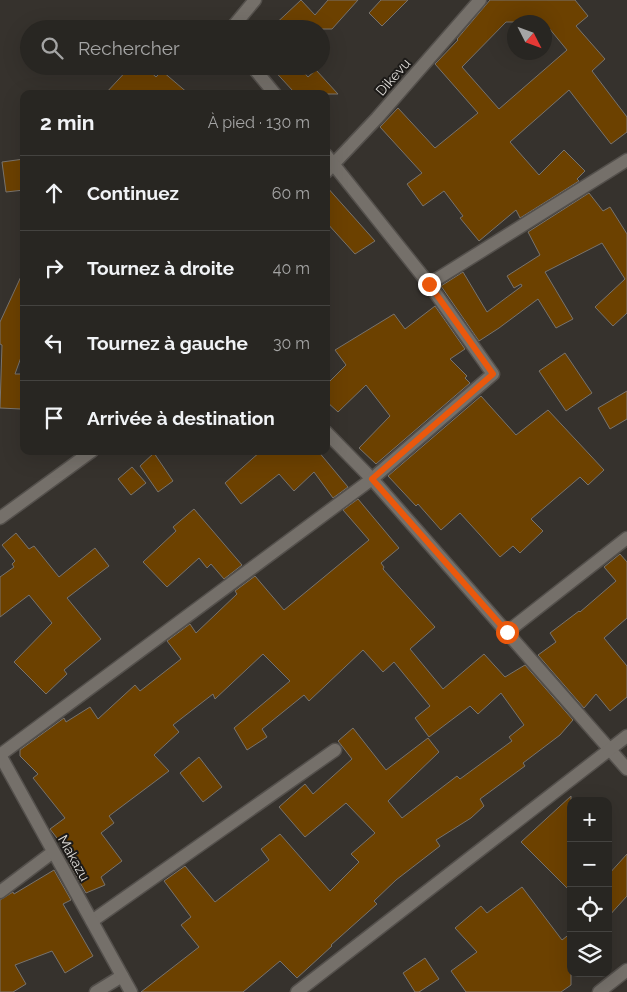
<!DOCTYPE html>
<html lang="fr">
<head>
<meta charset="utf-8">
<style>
	body { margin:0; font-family:Raleway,sans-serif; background:#34322f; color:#f1f3f6 }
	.controls { position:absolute; right:15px; bottom:15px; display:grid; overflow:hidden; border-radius:10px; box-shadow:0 5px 20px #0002 }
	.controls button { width:45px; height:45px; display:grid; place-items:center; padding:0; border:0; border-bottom:1px solid #444340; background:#282622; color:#f1f3f6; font:25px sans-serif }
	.compass { position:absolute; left:507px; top:15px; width:45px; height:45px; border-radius:50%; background:#282622; box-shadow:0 5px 20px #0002; rotate:132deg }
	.stop { position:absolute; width:15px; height:15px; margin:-11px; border:4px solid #ea580c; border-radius:50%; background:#fff }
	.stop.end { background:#ea580c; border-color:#fff; box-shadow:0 1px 5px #0008 }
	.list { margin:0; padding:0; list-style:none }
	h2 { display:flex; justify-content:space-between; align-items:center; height:65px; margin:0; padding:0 20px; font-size:21px }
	h2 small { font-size:16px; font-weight:400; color:#a5a5a5 }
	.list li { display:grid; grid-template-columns:32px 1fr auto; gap:15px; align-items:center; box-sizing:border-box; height:75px; padding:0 20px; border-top:1px solid #444340 }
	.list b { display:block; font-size:19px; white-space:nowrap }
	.list em { font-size:16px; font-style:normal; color:#a5a5a5 }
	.icon { flex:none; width:28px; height:28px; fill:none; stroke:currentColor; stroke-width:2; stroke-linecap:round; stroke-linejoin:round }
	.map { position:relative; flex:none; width:627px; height:992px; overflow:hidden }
	.search { position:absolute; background:#282622; box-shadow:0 5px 20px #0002; left:20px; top:20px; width:310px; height:55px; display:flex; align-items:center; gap:12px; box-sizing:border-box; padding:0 18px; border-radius:28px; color:#a5a5a5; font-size:19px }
	.panel { position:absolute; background:#282622; box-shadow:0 5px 20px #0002; left:20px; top:90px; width:310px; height:365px; border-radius:10px }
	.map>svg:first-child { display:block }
	.building { fill:#6c4100; stroke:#78736d; fill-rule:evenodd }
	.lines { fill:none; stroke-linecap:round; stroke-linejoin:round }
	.minor-casing { stroke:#54504c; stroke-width:15 }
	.minor { stroke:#75706a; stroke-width:12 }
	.route { stroke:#ea580c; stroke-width:6 }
	.labels { text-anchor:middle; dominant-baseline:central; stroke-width:4; stroke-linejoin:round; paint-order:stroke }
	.street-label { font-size:14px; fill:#dfdcd8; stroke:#1c1a18 }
</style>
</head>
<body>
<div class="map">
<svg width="627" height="992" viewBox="0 0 627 992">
	<rect width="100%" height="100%" fill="#36322d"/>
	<!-- building -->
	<g class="building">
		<path d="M301,0L315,15L328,0H358L332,29H270Z"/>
		<path d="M381,0H408L382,26L369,13Z"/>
		<path d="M490,0H575L588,16L576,26L605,59L592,71L627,117V132L611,144L569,90L510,142L539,175L564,150L585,171L577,179L579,181L520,218L516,210L479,241L460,218L463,216L444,191L423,206L407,184L422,173L380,127L398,108L435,148L478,113L435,64L458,40L457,39ZM506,22H544L567,50L499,109L462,67Z"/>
		<path d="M131,66H144L156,77L162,71L189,94H105Z"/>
		<path d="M270,66H298L308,77L316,70L338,94H290L293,91Z"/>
		<path d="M24,159V190L6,192L2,162Z"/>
		<path d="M326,186L375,241L355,254L326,222Z"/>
		<path d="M589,193L603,211L610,207L627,234V313L613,326L595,307L625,279L602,243L545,272L573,319L556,328L538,299L499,328L479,341L441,286L463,272L487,312L522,286L521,284L514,288L507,276L540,255L528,232Z"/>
		<path d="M24,270V349L15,374H23L21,409L0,408L2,345L0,344V322Z"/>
		<path d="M435,306L465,349L450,359L467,376L465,378L470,383L376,464L359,448L390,416L366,385L338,412L326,401V385L346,365L335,350L394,314L405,329Z"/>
		<path d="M565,353L592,393L566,411L539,371Z"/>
		<path d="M627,391V419L610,429L598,408Z"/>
		<path d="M481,396L516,435L548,410L604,470L588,485L580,477L531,519L543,531L520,553L513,546L500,557L460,513L441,530L418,504L416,506L388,476Z"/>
		<path d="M261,451H318L348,487L333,498L314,472L294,491L279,474L241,504L225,483Z"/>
		<path d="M154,453L173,481L158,492L140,466Z"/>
		<path d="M132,467L146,483L131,495L118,479Z"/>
		<path d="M358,499L399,548L381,563L384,567L383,569L435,627L410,649L443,689L484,654L505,677L525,665L573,720L560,735L523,763L525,766L480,799L484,806L471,818L436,840L440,846L396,880L374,901L377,904L331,945L332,946L297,978L280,961L243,992H141L199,947L181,925L191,917L164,881L185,866L215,902L269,860L261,849L280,834L330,891L359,862L351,854L375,833L346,803L305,837L279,807L305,784L313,794L352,759L338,741L353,728L386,770L428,738L439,752L388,801L402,818L457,776L460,779L512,741L509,737L524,725L501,693L478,714L470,706L429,737L415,718L430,706L394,662L383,672L363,650L309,701L304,695L262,729L267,737L247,750L234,728L290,681L263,654L215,699L213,694L173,725L179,732L154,755L169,771L109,816L114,823L101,833L122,861L101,877L105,885L86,893L68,862L73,859L50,829L65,818L33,778L38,774L20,756V750L64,718L66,722L90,707L98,719L135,685L140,691L181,659L167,641L190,624L196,633L237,594L235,591L255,576L284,610L369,540L343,510Z"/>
		<path d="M194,509L242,565L224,579L211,564L207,568L199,558L167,587L143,562L176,531L173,527Z"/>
		<path d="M16,533L29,549L34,546L59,577L95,548L109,566L67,598L101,639L64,670L67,674L46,694L14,662L52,623L29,595L0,617V577L14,567L12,564L15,561L2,545Z"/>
		<path d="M620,554L627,562V618L604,638L627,666V697L610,711L596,694L584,708L538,655L556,642L550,633L579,611L580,612L616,581L604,567Z"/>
		<path d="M199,757L222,787L203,802L180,773Z"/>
		<path d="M571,796V892L521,842Z"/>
		<path d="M627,854V896L608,917V875Z"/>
		<path d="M54,870L71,900L63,904L93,956L65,973L52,951L15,965L26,984L13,992H0V900L13,892L14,894Z"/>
		<path d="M522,887L562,940L571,933V985L561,992H466L451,971L477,952L455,928L481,906L487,913Z"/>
		<path d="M425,958L439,979L419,992H415L403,973Z"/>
	</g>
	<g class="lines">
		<defs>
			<g id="minor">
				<path d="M231,29L255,0"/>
				<path d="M252,66L275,94"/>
				<path d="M326,172L377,118L480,0"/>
				<path d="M429,284L627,160"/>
				<path d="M326,432L372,479L627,769"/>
				<path d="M0,518L92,451"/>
				<path d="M507,632L627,538"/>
				<path d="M0,892L53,852"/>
				<path d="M92,921L335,750"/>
				<path d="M96,992L122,976"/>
				<path d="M131,992L0,755L372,479L493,374L429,284L326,155"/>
				<path d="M297,992L627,736"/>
				<path d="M599,992L627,970"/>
			</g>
		</defs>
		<!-- minor casing -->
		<use href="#minor" class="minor-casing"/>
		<!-- minor -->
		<use href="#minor" class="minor"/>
	</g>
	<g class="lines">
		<!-- route -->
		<path class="route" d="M429,284L493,374L372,479L507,632"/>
	</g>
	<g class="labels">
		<!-- street labels -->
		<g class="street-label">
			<text transform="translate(393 77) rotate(-49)">Dikevu</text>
			<text transform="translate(74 858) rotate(61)">Makazu</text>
		</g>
	</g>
</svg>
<div class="controls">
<button>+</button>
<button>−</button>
<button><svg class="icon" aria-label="locate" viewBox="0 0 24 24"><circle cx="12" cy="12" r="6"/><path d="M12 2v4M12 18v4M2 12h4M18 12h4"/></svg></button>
<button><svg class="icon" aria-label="layers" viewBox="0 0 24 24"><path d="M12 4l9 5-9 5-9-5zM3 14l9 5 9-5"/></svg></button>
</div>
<svg class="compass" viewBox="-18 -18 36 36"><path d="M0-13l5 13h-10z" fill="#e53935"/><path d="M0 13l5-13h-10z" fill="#a5a5a5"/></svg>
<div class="stop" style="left:507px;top:632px"></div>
<div class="stop end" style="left:429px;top:284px"></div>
<div class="search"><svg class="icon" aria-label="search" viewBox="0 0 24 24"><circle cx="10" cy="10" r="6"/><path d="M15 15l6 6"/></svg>Rechercher</div>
<section class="panel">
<h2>2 min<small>À pied · 130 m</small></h2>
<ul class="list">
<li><svg class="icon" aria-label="ahead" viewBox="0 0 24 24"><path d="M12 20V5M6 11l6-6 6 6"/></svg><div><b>Continuez</b></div><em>60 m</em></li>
<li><svg class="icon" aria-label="right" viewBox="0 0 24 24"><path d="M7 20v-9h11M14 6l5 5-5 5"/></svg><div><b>Tournez à droite</b></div><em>40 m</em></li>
<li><svg class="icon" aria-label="left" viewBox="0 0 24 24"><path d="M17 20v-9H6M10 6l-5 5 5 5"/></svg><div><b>Tournez à gauche</b></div><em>30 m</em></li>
<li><svg class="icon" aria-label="arrive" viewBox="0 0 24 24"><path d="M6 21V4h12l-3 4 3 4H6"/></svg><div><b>Arrivée à destination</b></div></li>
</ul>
</section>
</div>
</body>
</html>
